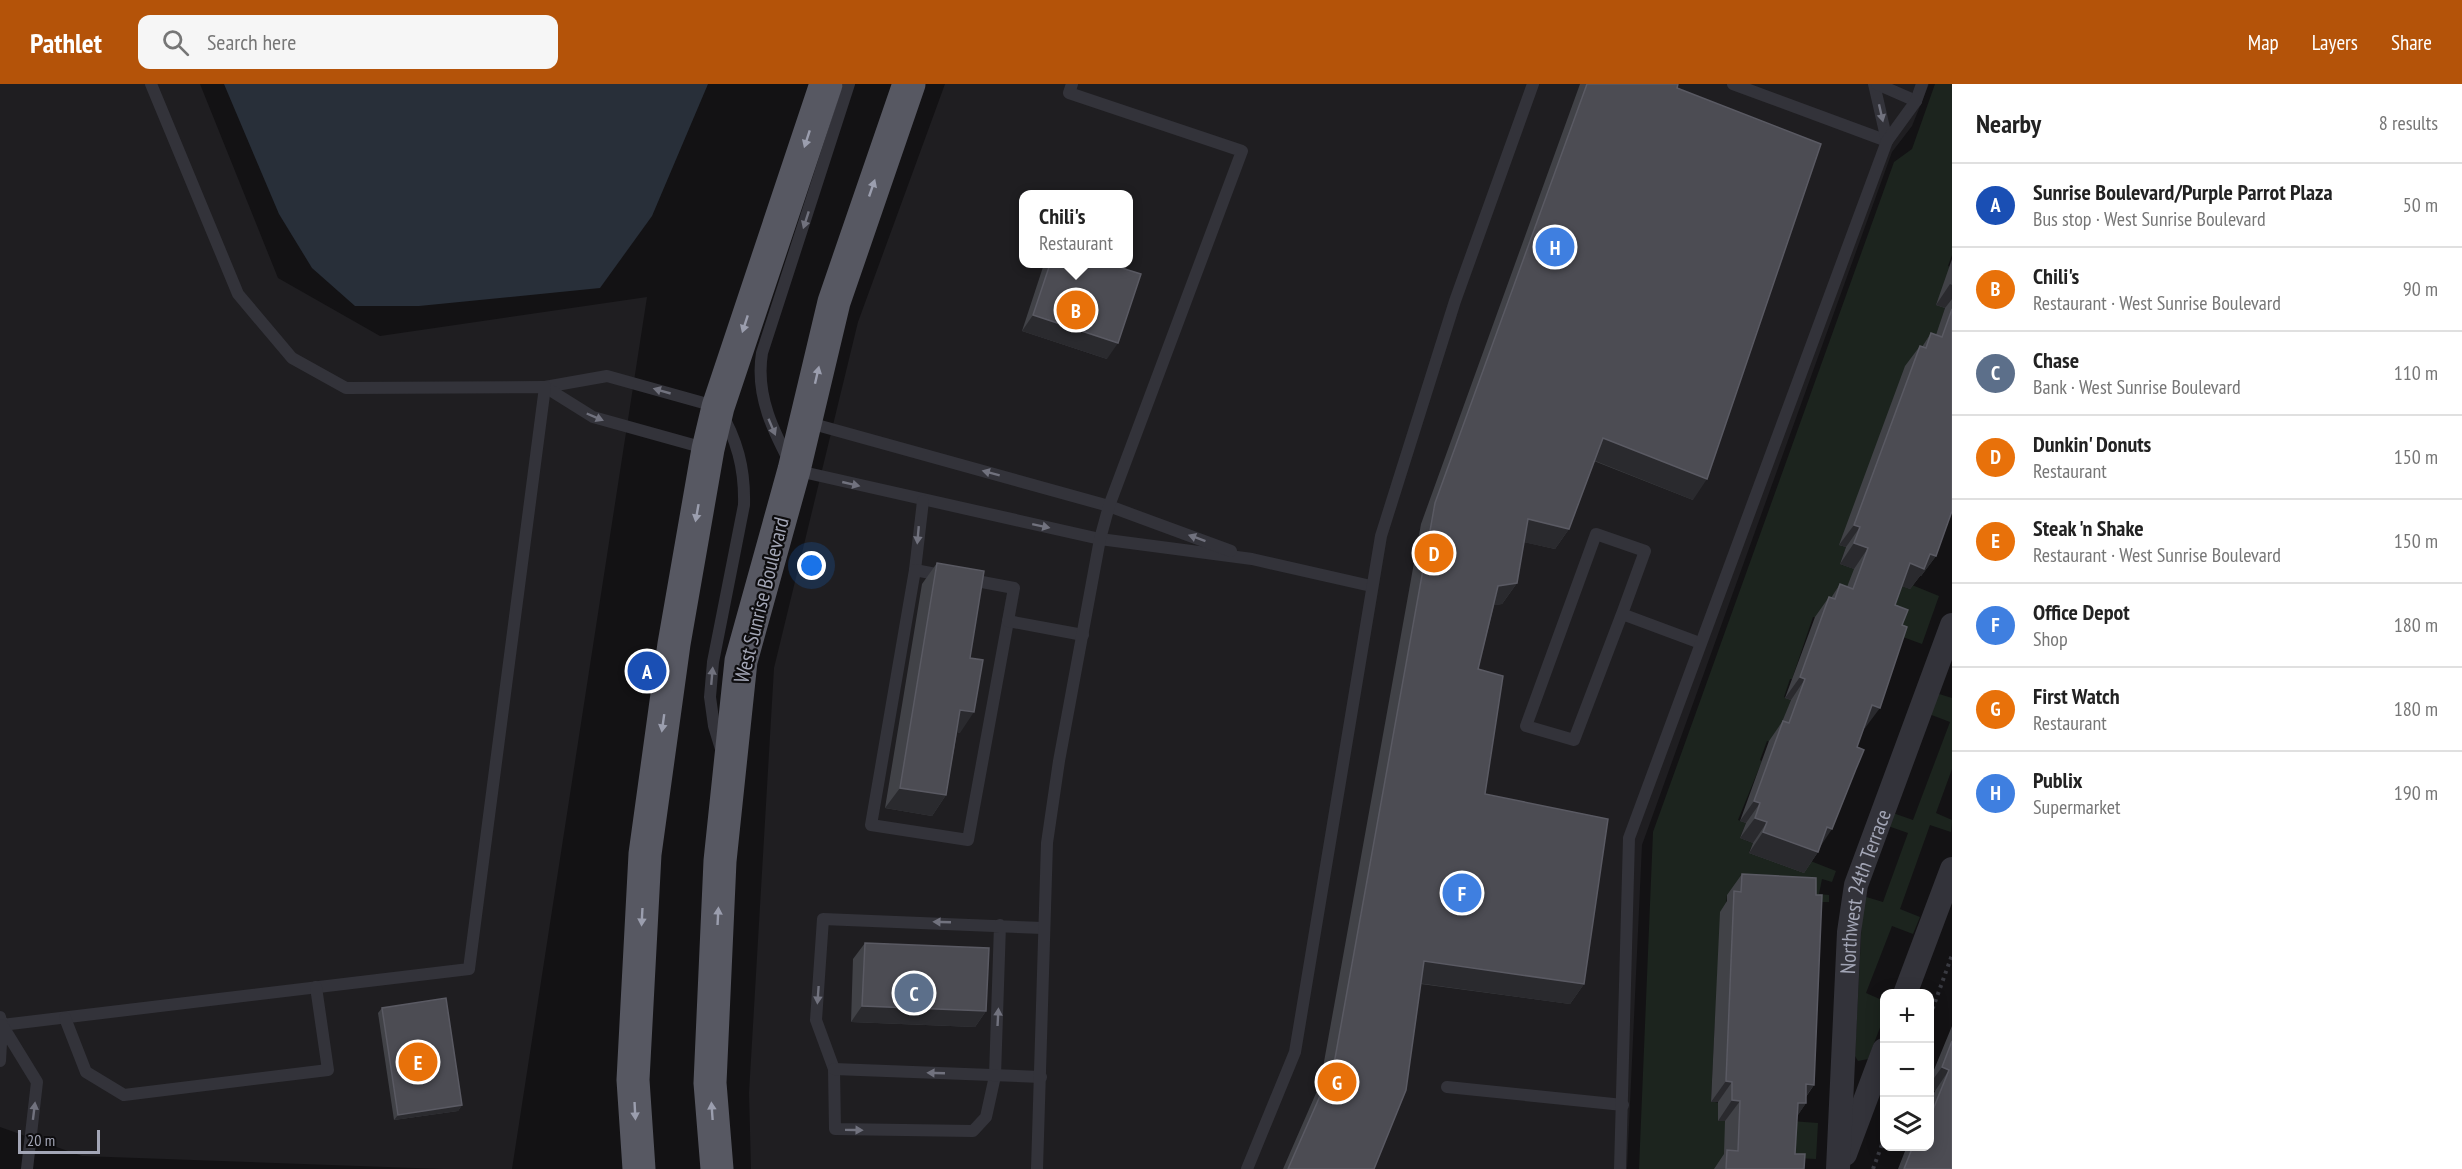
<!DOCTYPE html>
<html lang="en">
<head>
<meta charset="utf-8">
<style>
	body { margin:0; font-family:"PT Sans Narrow",sans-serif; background:#f6f6f6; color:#222 }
	.controls { position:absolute; right:18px; bottom:18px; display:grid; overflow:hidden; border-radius:12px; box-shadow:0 3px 15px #0003 }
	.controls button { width:54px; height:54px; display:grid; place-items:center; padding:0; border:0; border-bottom:2px solid #e0e0e0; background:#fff; color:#222; font:30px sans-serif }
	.scale { position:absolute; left:18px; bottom:15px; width:82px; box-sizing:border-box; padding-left:6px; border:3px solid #a3a6b6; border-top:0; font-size:16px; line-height:21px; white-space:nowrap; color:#a3a6b6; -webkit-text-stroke:4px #0e0d0f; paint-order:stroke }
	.you { position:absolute; left:812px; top:482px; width:21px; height:21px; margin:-15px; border:4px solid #fff; border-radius:50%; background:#1a73e8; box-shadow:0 0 0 9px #1a73e833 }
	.badge { display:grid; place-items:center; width:39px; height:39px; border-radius:50%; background:#b45309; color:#fff; font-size:20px; font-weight:700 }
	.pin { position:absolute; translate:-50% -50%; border:3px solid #fff; box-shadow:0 2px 6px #0006 }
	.popup { position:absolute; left:1019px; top:106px; width:114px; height:78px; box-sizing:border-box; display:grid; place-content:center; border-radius:12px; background:#fff; filter:drop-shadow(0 2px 4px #0005); font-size:20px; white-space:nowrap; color:#767676 }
	.popup b { font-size:22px; color:#222 }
	.popup::after { content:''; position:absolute; left:50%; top:100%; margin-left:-12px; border:12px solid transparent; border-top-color:#fff }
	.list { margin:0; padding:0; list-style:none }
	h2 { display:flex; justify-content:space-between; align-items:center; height:78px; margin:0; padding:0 24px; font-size:26px }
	h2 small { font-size:20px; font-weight:400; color:#767676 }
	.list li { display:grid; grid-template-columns:39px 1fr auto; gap:18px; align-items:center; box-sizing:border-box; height:84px; padding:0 24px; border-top:2px solid #e0e0e0 }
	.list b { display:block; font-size:22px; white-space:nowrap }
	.list p { margin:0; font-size:20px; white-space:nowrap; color:#767676 }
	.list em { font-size:20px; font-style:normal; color:#767676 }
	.icon { flex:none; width:33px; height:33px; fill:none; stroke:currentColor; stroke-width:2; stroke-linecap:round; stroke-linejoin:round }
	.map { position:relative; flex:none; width:1952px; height:1085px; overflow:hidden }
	header { display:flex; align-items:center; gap:36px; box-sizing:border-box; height:84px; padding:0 30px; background:#b45309; color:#fff }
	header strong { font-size:28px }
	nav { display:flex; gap:33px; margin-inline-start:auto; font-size:21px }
	.search { width:420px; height:54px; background:#f6f6f6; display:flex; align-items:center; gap:15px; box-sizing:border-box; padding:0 21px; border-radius:12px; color:#767676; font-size:22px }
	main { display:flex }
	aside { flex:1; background:#fff }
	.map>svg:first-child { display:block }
	.built { fill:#1f1e21; fill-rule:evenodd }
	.green { fill:#1c241e }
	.water { fill:#282f39 }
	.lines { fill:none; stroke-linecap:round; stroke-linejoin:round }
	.path { stroke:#393a41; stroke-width:4; stroke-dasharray:3 4.5; stroke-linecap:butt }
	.service { stroke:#33333a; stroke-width:12 }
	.minor { stroke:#33333a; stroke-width:24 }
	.trunk { stroke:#575862; stroke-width:33 }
	.wall { fill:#414247 }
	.shaded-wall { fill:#2a2a2e }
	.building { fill:#4c4c53; stroke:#5a5a63; stroke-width:1.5 }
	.oneway { fill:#71727e }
	.oneway2 { fill:#9b9eae }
	.labels { text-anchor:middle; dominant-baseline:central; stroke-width:4.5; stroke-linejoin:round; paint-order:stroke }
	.street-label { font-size:21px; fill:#a3a6b6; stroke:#0e0d0f }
</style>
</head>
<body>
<header>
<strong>Pathlet</strong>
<div class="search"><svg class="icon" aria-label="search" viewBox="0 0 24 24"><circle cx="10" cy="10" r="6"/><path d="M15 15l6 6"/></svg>Search here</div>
<nav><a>Map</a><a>Layers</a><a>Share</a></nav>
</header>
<main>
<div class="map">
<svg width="1952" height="1085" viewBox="0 0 1952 1085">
	<rect width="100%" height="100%" fill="#131214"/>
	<!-- built -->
	<g class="built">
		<path d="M0,0H200L278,194L380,252L647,213L512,1085H443L82,1072L0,1043Z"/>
		<path d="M945,0H1929L1912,42L1892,68L1642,761L1627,1085H751L749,1009L774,584L858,238ZM1024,110H1128V180H1024Z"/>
	</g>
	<!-- green -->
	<g class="green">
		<path d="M1935,0H1952V171L1948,182L1952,184L1945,224L1940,240L1952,245L1840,461L1846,463L1840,480L1910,505L1912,501L1939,512L1922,560L1892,549L1813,533L1792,595H1790L1784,613L1791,616L1775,659L1767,657L1760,676L1762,677L1738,736L1746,739L1740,754L1753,759L1749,768L1808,776L1836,787L1832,798L1822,795L1819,810L1829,811V818H1802L1727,811L1715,936L1711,1017L1791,1037L1818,1039L1816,1075L1725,1071L1724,1085H1639L1653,748L1894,78L1912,65Z"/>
		<path d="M1936,609L1952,614V685L1936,729L1952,736L1951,748L1930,741L1900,825L1920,833L1913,850L1892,842L1866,909L1884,917V933L1868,975L1858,977L1855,972L1863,812L1883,818L1908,749L1888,742L1893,729L1913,736L1950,638L1929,630Z"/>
	</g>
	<!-- water -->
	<path class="water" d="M224,0H708L652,132L600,204L419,222H355L312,184L279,130Z"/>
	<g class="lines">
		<!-- path -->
		<g class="path">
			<path d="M1930,932L1952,871"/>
			<path d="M1873,1085L1884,1055"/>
		</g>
		<!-- service -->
		<g class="service">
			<path d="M849,0L762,269C755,312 774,349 794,386L1100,455L1252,475L1371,502"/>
			<path d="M1733,0L1887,57"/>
			<path d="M1874,0L1887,57"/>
			<path d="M1877,0L1916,17"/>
			<path d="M545,303L607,292L718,323C737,355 745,384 744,421L713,578L710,613L714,642L721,665"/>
			<path d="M545,303L593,333L708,365"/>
			<path d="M806,338L1109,422L1231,467"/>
			<path d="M915,486L923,417"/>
			<path d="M946,492L915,486L871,741L968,756L1008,537"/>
			<path d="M966,495L1014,504L1008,537L1083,551"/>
			<path d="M1622,530L1645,467L1596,450L1526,642L1574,656L1622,530L1700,559"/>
			<path d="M1000,841L995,992L986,1033L973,1047L835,1045L834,985L816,936L823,835L1043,844"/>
			<path d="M0,933L2,941L469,885L545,303L346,304L292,274L238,210L151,0"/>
			<path d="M65,934L86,988L124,1011L328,986L316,903"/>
			<path d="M0,977L2,941L37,998L27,1085"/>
			<path d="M834,985L1041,993"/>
			<path d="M1447,1003L1623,1021"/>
			<path d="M1037,1085L1047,759L1059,677L1100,455L1109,422L1242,67L1069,9L1072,0"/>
			<path d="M1247,1085L1295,968L1381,452L1455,217L1533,0"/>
			<path d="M1620,1085L1629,754L1887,57L1916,17L1922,0"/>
		</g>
		<!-- minor -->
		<g class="minor">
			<path d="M1905,910L1952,785"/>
			<path d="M1845,1070L1884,966"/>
			<path id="s1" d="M1838,1085L1849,848L1856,801L1952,541"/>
		</g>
		<!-- trunk -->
		<g class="trunk">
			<path d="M639,1085L633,996L645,770L674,560L708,365L718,323L826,0"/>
			<path d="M717,1085L710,999L720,777L741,577L794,386L834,218L909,0"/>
		</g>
	</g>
	<!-- wall -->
	<g class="wall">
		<path d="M1580,0H1678L1677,4L1693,416L1594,377L1569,445L1555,465L1524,458L1517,499L1502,520L1494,521L1478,585L1485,710L1584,900L1570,920L1421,900L1374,1085H1283L1320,1000L1421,440Z"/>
		<path d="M1952,175V427L1936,472L1921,492H1920L1910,505L1902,502L1895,521L1865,644H1864L1818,768L1804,789L1749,769L1753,759L1740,754L1746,739L1740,737L1769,657L1782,638L1791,616L1785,614L1815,533L1829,513L1831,514L1840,500L1847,503L1854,485L1840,480L1846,463L1839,461L1905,282L1920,262L1922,263L1931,249L1936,251L1945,224L1936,221Z"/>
		<path d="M1044,180H1109L1107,275L1022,247Z"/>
		<path d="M937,479L960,649L957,648L946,711L932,732L885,724L922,500Z"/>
		<path d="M1742,790L1814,1001L1806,1013V1019L1797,1032L1795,1070L1804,1085H1714L1724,1070L1725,1037H1718V1018H1711L1720,828L1727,817V811Z"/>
		<path d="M865,859L986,927L975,943L851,938L853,875Z"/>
		<path d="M382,924L462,1021L458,1027L394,1036L378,929Z"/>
		<path d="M1952,942V1085H1898L1907,1062H1929V1019L1935,1007L1929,1005V998Z"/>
	</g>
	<!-- shaded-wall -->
	<g class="shaded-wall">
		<path d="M1950,200L1952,201V215L1945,224L1936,221Z"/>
		<path d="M1033,231L1118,259L1107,275L1022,247Z"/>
		<path d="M1603,354L1707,395L1693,416L1588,374Z"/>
		<path d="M1528,435L1569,445L1555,465L1513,456Z"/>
		<path d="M1854,441L1860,443L1846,463L1839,461Z"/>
		<path d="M1854,459L1868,464L1854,485L1840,480Z"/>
		<path d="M1930,470L1936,472L1921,492H1920L1910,505L1895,500L1910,479Z"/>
		<path d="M1517,499L1502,520L1484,523L1498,502Z"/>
		<path d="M1800,593L1805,595L1791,616L1785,614Z"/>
		<path d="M1872,621L1880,624L1865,644L1858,642Z"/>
		<path d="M960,626L974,628L960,649L946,646Z"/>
		<path d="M900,704L946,711L932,732L885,724Z"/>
		<path d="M1754,717L1760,719L1746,739L1740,737Z"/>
		<path d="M1755,734L1767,738L1753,759L1740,754Z"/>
		<path d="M1827,743L1832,745L1818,766Z"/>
		<path d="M1763,748L1818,768L1804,789L1749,769Z"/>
		<path d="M1424,877L1584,900L1570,920L1410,898Z"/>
		<path d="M862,922L986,927L975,943L851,938Z"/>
		<path d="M1942,983L1949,986L1935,1007L1929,1005V1001Z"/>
		<path d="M1726,997L1732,998L1718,1018H1711Z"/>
		<path d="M1806,1000L1814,1001L1801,1019H1806L1792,1040H1784Z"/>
		<path d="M1732,1016L1740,1017L1725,1037H1718Z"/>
		<path d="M462,1021L458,1027L394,1036L398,1031Z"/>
	</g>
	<!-- building -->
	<g class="building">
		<path d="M1587,0H1678L1677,4L1821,60L1707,395L1603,354L1569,445L1528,435L1517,499L1498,502L1478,585L1503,592L1485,710L1608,735L1584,900L1424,877L1406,1006L1374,1085H1288L1334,980L1435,419Z"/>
		<path d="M1050,180H1109L1141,190L1118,259L1033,231Z"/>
		<path d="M1952,225V427L1936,472L1930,470L1924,485L1910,479L1895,521L1908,526L1902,541L1907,543L1880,624L1872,621L1857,663L1864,666L1856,685L1832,745L1827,743L1818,768L1763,748L1767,738L1755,734L1760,719L1754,717L1783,637L1789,639L1805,595L1800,593L1829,513L1835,515L1840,500L1853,505L1868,464L1854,459L1860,443L1854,441L1920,262L1926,264L1931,249L1942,253Z"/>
		<path d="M937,479L984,487L970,574L983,576L974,628L960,626L946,711L900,704Z"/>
		<path d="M1742,790L1816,794V811H1822L1814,1001L1806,1000V1019H1798L1795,1070H1805L1804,1085H1726L1727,1066L1738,1067L1740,1017L1732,1016V998L1726,997L1734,807L1741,808Z"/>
		<path d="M865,859L989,864L986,927L862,922Z"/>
		<path d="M446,914L462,1021L398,1031L382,924Z"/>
		<path d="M1952,957V1085H1904L1913,1062H1929V1027L1932,1028L1949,986L1942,983Z"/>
	</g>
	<!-- one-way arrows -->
	<defs><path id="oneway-solid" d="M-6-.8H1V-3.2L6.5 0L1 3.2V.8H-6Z" transform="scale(1.5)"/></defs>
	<g class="oneway">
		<use href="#oneway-solid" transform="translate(1881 29) rotate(77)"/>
		<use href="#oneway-solid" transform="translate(806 136) rotate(108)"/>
		<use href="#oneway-solid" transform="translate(662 307) rotate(-164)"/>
		<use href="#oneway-solid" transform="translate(595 333) rotate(23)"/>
		<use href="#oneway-solid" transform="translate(772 343) rotate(67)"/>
		<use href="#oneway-solid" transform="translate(991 389) rotate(-165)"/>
		<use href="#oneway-solid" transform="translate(851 400) rotate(13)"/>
		<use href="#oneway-solid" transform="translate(1041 442) rotate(12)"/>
		<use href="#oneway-solid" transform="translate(918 451) rotate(95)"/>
		<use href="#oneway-solid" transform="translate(1197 454) rotate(-160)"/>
		<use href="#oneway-solid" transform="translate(712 592) rotate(-85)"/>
		<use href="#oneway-solid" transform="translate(942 838) rotate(-178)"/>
		<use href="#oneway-solid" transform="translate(818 911) rotate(94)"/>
		<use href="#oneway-solid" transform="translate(998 933) rotate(-87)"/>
		<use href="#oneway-solid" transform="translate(936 989) rotate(-178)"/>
		<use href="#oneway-solid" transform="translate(34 1027) rotate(-83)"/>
		<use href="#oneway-solid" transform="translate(854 1046) rotate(1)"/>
	</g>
	<g class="oneway2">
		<use href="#oneway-solid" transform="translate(807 55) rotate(108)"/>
		<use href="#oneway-solid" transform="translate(872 104) rotate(-71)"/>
		<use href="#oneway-solid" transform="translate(745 240) rotate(108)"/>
		<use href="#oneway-solid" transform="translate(817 291) rotate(-77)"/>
		<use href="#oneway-solid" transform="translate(697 429) rotate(100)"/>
		<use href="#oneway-solid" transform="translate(663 639) rotate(98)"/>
		<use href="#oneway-solid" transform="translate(718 832) rotate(-87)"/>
		<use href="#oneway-solid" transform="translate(642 833) rotate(93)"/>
		<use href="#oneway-solid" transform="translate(635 1027) rotate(87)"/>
		<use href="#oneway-solid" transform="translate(712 1027) rotate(-94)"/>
	</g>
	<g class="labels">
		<!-- street labels -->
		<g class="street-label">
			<text transform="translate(761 516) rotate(-76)">West Sunrise Boulevard</text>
			<text stroke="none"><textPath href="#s1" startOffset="280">Northwest 24th Terrace</textPath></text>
		</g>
	</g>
</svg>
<div class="controls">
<button>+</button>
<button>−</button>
<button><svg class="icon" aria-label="layers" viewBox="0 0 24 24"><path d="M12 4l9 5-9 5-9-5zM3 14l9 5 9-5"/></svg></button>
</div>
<div class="scale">20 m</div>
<div class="you"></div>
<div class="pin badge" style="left:647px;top:587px;background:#1a4fb4">A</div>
<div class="pin badge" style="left:1076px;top:226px;background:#e8710a">B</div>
<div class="popup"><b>Chili's</b>Restaurant</div>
<div class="pin badge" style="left:914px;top:909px;background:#5c6f8a">C</div>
<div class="pin badge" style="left:1434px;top:469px;background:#e8710a">D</div>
<div class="pin badge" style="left:418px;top:978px;background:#e8710a">E</div>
<div class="pin badge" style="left:1462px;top:809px;background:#3f7fe0">F</div>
<div class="pin badge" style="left:1337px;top:998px;background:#e8710a">G</div>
<div class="pin badge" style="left:1555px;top:163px;background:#3f7fe0">H</div>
</div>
<aside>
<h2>Nearby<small>8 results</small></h2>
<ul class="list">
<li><span class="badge" style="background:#1a4fb4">A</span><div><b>Sunrise Boulevard/Purple Parrot Plaza</b><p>Bus stop · West Sunrise Boulevard</p></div><em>50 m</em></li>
<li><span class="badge" style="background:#e8710a">B</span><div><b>Chili's</b><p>Restaurant · West Sunrise Boulevard</p></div><em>90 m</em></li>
<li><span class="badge" style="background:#5c6f8a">C</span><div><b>Chase</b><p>Bank · West Sunrise Boulevard</p></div><em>110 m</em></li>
<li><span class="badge" style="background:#e8710a">D</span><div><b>Dunkin' Donuts</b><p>Restaurant</p></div><em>150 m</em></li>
<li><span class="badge" style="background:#e8710a">E</span><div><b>Steak 'n Shake</b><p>Restaurant · West Sunrise Boulevard</p></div><em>150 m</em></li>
<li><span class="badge" style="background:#3f7fe0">F</span><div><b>Office Depot</b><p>Shop</p></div><em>180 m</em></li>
<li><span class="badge" style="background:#e8710a">G</span><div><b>First Watch</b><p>Restaurant</p></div><em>180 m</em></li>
<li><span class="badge" style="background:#3f7fe0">H</span><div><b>Publix</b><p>Supermarket</p></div><em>190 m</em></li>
</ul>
</aside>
</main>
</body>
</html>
